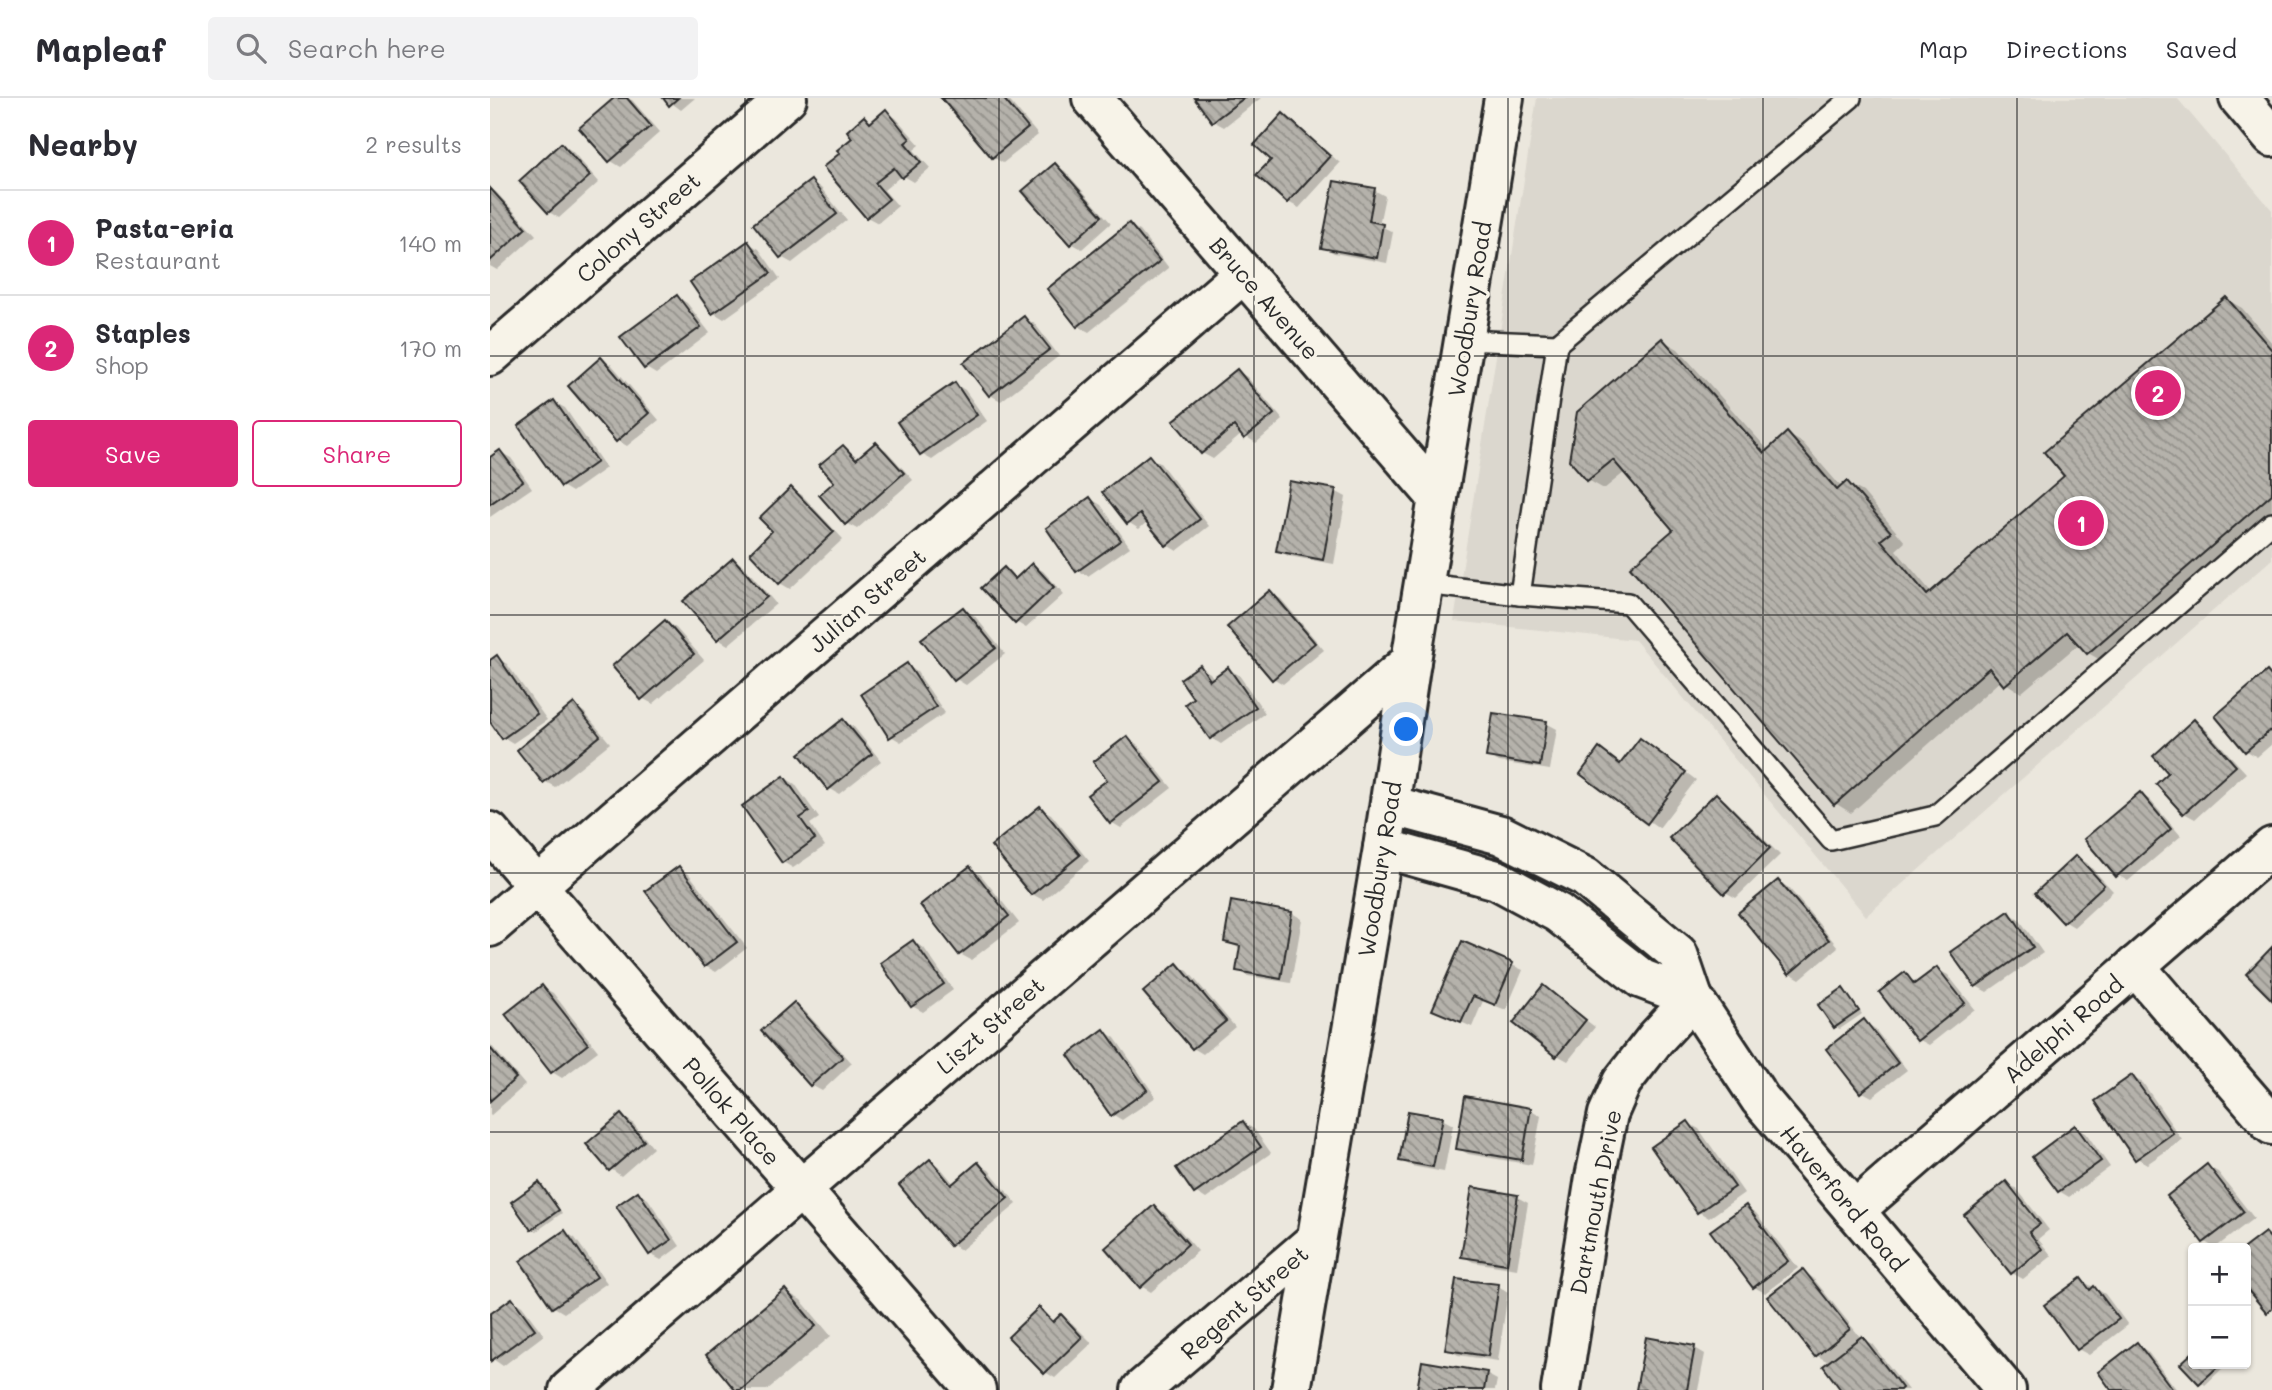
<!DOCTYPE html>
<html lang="en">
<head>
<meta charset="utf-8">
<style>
	body { margin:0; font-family:Mali,sans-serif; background:#f2f2f3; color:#2b2b33 }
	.controls { position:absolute; right:21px; bottom:21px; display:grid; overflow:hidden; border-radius:7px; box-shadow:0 2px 5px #0004 }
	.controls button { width:63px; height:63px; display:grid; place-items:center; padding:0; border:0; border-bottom:2px solid #e1e1e2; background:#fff; color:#2b2b33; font:35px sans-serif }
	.you { position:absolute; left:917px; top:632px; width:24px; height:24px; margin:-18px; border:5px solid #fff; border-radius:50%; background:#1a73e8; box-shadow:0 0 0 10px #1a73e833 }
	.badge { display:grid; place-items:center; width:46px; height:46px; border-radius:50%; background:#db2777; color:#fff; font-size:23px; font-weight:700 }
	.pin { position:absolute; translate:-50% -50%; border:4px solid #fff; box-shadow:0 2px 7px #0006 }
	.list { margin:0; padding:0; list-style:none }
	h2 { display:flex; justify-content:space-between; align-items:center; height:91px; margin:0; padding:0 28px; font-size:30px }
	h2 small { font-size:23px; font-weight:400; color:#7c7c81 }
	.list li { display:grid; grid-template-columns:46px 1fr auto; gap:21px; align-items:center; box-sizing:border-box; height:105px; padding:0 28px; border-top:2px solid #e1e1e2 }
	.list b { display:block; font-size:26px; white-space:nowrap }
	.list p { margin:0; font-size:23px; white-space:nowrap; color:#7c7c81 }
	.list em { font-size:23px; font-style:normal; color:#7c7c81 }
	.actions { display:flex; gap:14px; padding:21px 28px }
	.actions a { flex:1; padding:16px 0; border:2px solid #db2777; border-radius:7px; text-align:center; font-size:24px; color:#db2777 }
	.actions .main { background:#db2777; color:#fff }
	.icon { flex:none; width:38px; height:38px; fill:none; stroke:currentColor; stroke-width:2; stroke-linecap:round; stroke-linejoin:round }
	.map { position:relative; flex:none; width:1782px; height:1292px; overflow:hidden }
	header { display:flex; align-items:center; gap:42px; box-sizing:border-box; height:98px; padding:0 35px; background:#fff; border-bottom:2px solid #e1e1e2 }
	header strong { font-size:33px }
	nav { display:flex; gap:38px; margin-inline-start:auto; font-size:24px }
	.search { width:490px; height:63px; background:#f2f2f3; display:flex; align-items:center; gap:18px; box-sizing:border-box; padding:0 24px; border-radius:7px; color:#7c7c81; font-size:26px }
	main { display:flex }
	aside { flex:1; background:#fff }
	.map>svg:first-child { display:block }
	.built { fill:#dbd7ce }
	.grass { fill:url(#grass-dots); stroke:#7b7a75; stroke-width:2 }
	.shadow { fill:#0003 }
	.building { fill:url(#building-back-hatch); stroke:#2b2b2b; stroke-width:2 }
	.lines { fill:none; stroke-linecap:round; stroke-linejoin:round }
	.lane-casing { stroke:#2b2b2b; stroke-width:24 }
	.street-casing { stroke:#2b2b2b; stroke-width:44 }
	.secondary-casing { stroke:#2b2b2b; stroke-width:44 }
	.lane { stroke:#f7f3e8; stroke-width:19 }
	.street { stroke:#f7f3e8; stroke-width:38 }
	.secondary { stroke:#f7f3e8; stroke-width:38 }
	.grid { fill:none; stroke:#2b2b2b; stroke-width:2; stroke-opacity:0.55 }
	.labels { text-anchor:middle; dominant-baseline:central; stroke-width:7; stroke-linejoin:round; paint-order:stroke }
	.street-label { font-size:23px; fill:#2b2b2b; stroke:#f7f3e8 }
</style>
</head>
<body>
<header>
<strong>Mapleaf</strong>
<div class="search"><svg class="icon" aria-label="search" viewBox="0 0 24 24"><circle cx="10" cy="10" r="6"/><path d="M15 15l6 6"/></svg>Search here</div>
<nav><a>Map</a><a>Directions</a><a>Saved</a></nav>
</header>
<main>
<aside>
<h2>Nearby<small>2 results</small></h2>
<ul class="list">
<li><span class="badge">1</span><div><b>Pasta-eria</b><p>Restaurant</p></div><em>140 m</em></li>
<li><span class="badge">2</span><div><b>Staples</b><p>Shop</p></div><em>170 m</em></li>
</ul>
<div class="actions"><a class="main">Save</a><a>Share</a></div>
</aside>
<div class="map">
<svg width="1782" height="1292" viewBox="0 0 1782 1292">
	<defs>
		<pattern id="grass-dots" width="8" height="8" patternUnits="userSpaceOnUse" patternTransform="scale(1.75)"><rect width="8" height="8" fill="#cbc8bf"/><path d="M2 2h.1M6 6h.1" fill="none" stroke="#aeaca4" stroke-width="1.8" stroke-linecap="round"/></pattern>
		<pattern id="building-back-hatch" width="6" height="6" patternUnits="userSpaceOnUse" patternTransform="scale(1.75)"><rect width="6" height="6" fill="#b5b2ab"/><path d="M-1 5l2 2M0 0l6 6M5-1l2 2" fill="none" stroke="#93918b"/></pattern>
	</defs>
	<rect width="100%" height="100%" fill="#ebe7dd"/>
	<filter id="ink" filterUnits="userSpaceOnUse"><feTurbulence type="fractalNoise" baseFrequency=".0143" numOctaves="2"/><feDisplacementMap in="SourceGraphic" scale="14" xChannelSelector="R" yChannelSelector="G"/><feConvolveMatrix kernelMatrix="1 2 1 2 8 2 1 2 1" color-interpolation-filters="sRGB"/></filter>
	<g filter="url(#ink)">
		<!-- built -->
		<path class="built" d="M1047,0H1687L1782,112V461L1376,818L1145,542L964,523Z"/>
		<!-- grass -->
		<g class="grass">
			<path d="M953,740L1006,751L1077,789L1076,792L1064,793L951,753Z"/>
			<path d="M1097,801L1180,868L1164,871L1134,840L1099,812Z"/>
		</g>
		<!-- shadow -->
		<g class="shadow">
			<path d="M127,0L142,2L170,34L131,69L121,63L92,30Z"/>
			<path d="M175,0H205L191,12Z"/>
			<path d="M454,0H517L548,37L513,65L503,59Z"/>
			<path d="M706,0H771L734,29L723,23Z"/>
			<path d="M396,14L406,20L430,47L424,52L440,70L424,84L412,77L394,92L408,108L388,125L377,119L352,56L364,40L375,20L383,25Z"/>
			<path d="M794,18L804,24L850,65L809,110L798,104L769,77L783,61Z"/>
			<path d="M72,47L82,53L109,84L69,120L59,114Z"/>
			<path d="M565,67L575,73L621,125L592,151L581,145Z"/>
			<path d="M321,84L331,90L357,122L302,165L291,159Z"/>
			<path d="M0,90L6,94L46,137L7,172L0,168Z"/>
			<path d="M884,92L895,98L889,127L903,134L897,165L844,155L833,149Z"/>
			<path d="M639,127L650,133L679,170L599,234L588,228Z"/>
			<path d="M258,145L269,151L290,181L234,221L224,215Z"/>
			<path d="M187,199L197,205L220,235L166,276L156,270Z"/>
			<path d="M1736,201L1752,210L1782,245V419L1614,564L1598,555L1590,545L1531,595L1511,582L1361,715L1345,705L1186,432L1135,374L1114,391L1098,382L1172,242L1188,251L1279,353L1297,336L1313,345L1352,390L1357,385L1373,394L1415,444L1406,452L1442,495L1576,378Z"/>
			<path d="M534,220L545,226L569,258L511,303L500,297Z"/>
			<path d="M111,261L122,267L169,322L137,348L127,342Z"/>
			<path d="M747,273L757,279L793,322L766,345L752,336L723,361L712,355Z"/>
			<path d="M465,286L475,292L497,323L442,362L431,356Z"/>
			<path d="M64,304L75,310L116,370L82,394L72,388Z"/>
			<path d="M386,346L396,352L423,382L367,431L356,425L346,384L353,349L369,360Z"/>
			<path d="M10,354L21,360L42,390L0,419V361Z"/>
			<path d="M659,359L670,365L719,428L687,453L677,447L658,423L649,431L638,424Z"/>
			<path d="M302,391L312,397L353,441L300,491L290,485L284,433Z"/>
			<path d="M845,393L856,399L844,466L798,458L788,452Z"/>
			<path d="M601,401L611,407L640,449L598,478L587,472Z"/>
			<path d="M244,462L254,468L286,506L238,547L228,541Z"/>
			<path d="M542,467L553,473L574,496L536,530L526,524L514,471L528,481Z"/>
			<path d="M780,495L791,501L834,552L793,586L783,580Z"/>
			<path d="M473,511L484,517L515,556L476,587L466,581Z"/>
			<path d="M175,524L186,530L214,562L163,606L152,600Z"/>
			<path d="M7,560L17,566L57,622L23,645L13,639L0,621V564Z"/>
			<path d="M417,567L427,574L455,615L411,644L401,638Z"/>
			<path d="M710,569L720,575L724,581L738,571L749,577L775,615L731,646L721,640L705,601Z"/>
			<path d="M1777,575L1782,578V646L1767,659L1757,653L1727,618Z"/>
			<path d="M84,608L94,614L120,645L65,689L54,683Z"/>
			<path d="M353,623L364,629L391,663L349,696L339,690Z"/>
			<path d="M1704,623L1714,629L1756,675L1705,721L1694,715L1668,686L1680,675Z"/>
			<path d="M1056,625L1067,631L1060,672L1009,664L998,658Z"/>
			<path d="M637,640L647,646L682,690L631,730L621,724Z"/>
			<path d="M1161,648L1206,682L1169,730L1092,675L1120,659L1132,667Z"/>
			<path d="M295,680L305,686L329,720L320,726L335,748L303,770L293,764Z"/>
			<path d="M1650,696L1660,702L1691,738L1638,783L1627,777Z"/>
			<path d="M1226,697L1236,703L1290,757L1246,800L1235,794Z"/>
			<path d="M550,710L561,716L599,763L553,802L542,796Z"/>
			<path d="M1586,759L1597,765L1623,793L1584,829L1574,823Z"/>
			<path d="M189,770L199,776L257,850L226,874L215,868Z"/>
			<path d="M480,770L491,777L529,825L481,862L470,856Z"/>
			<path d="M1289,784L1299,790L1348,849L1310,881L1300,875Z"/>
			<path d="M742,805L802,815L812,821L801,885L758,878L747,872L751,851L736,844Z"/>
			<path d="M1519,815L1529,821L1553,855L1497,894L1486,888Z"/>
			<path d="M423,844L434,850L463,892L433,914L422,908Z"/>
			<path d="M973,845L1033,872L1016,912L993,903L982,929L955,917Z"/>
			<path d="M687,867L698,873L745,929L713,956L703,950Z"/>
			<path d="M1447,871L1458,877L1485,911L1439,947L1428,941L1415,877L1428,886Z"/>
			<path d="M52,889L63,895L108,953L72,980L62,974Z"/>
			<path d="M1053,890L1105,929L1078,963L1067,957Z"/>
			<path d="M1353,892L1357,895L1372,916L1350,931L1345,929Z"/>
			<path d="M304,906L314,912L362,965L332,993L321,987Z"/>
			<path d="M1374,924L1384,930L1417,972L1382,999L1371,993Z"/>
			<path d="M614,933L625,940L666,999L632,1022L622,1016Z"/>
			<path d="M0,946L35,987L0,1018Z"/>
			<path d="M1642,979L1653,985L1692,1042L1657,1066L1647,1060Z"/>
			<path d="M1040,1011L1051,1018L1042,1067L978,1056L968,1050Z"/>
			<path d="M131,1018L142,1024L163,1050L131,1078L121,1071Z"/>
			<path d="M952,1021L963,1027L954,1074L921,1068L911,1062Z"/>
			<path d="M753,1025L764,1031L781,1055L716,1101L705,1094Z"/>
			<path d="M1198,1025L1209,1031L1254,1095L1219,1120L1209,1114Z"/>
			<path d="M1585,1029L1596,1035L1620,1069L1579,1099L1569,1093Z"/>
			<path d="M440,1063L450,1069L464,1086L488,1066L499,1072L527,1106L471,1152L461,1146Z"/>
			<path d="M1717,1068L1728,1074L1764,1120L1725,1150L1715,1144Z"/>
			<path d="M1516,1085L1527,1091L1559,1132L1548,1141L1562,1158L1533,1181L1522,1175L1476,1117Z"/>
			<path d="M49,1086L54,1089L72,1115L47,1133L42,1131Z"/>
			<path d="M148,1095L158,1101L190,1148L171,1162L160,1156Z"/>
			<path d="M1027,1099L1038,1105L1027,1171L983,1164L973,1158Z"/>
			<path d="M664,1109L675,1115L708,1153L661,1194L651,1188Z"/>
			<path d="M1256,1109L1266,1115L1308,1170L1275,1195L1264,1189Z"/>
			<path d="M75,1134L85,1140L117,1185L74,1215L64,1209Z"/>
			<path d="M1313,1173L1323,1180L1371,1240L1382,1246L1418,1292H1354L1340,1265L1326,1257Z"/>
			<path d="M1591,1182L1615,1196L1638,1227L1599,1257L1588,1251Z"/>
			<path d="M1008,1188L1018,1194L1008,1263L968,1257L957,1251Z"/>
			<path d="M295,1193L311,1202L341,1238L277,1292H247Z"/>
			<path d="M22,1202L32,1208L54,1237L13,1268L0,1259V1218Z"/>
			<path d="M549,1211L566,1224L571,1219L582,1225L602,1245L565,1280L555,1274Z"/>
			<path d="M1647,1247L1657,1253L1687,1292H1623Z"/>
			<path d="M1205,1250L1215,1256L1208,1292H1148Z"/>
			<path d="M1703,1256V1266L1736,1267L1715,1287L1693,1266Z"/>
			<path d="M996,1276L1007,1282L1005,1292H929Z"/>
		</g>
		<!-- building -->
		<g class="building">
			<path d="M124,0H137L161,28L119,64L89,30Z"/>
			<path d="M173,0H188L179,8Z"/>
			<path d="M451,0H513L538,30L502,60Z"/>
			<path d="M704,0H754L722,24Z"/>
			<path d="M396,11L420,41L415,45L431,64L412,80L404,70L385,85L399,101L376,120L333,69L350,55L347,52L362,40L357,33L374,18L380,25Z"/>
			<path d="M793,15L840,58L797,105L766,77L781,62L764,47Z"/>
			<path d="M71,45L100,78L58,115L29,83Z"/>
			<path d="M565,65L612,118L580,147L532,93Z"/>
			<path d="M321,82L347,116L290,160L263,126Z"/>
			<path d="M844,83L885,90L879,123L893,126L887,160L831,150Z"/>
			<path d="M0,90L36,130L0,163Z"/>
			<path d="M639,125L670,163L587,229L557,191Z"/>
			<path d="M258,143L281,175L222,216L200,184Z"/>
			<path d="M187,197L211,229L154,271L130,239Z"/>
			<path d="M1736,199L1782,252V396L1597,556L1577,534L1514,588L1499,570L1344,707L1140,469L1183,432L1123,362L1097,383L1079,362L1087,314L1172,240L1274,355L1297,334L1347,392L1357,383L1401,434L1391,442L1437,497L1574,378L1554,354Z"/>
			<path d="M534,218L560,251L499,298L473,265Z"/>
			<path d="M111,259L159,315L126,344L78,288Z"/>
			<path d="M747,271L784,316L754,341L744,328L711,356L683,323Z"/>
			<path d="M465,284L487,317L430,357L407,324Z"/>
			<path d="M64,302L107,364L71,389L28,328Z"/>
			<path d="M386,344L414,375L355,427L329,397L344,384L329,367L353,347L366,361Z"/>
			<path d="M10,352L33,383L0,406V359Z"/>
			<path d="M659,357L710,421L676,448L650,416L637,426L612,394Z"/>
			<path d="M799,383L846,391L833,462L786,453Z"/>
			<path d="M301,389L344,434L289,486L260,455L282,433L269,420Z"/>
			<path d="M600,399L631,442L586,474L556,430Z"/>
			<path d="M243,460L277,499L227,542L193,503Z"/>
			<path d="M542,465L564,489L525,526L491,490L514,469L525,481Z"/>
			<path d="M780,492L825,545L782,582L737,529Z"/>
			<path d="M473,509L506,550L464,583L431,541Z"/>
			<path d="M175,522L204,556L151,602L122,568Z"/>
			<path d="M7,557L47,616L12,641L0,624V562Z"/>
			<path d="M417,565L446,609L399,640L371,596Z"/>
			<path d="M710,567L720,582L738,569L766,609L720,641L695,606L703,600L690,581Z"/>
			<path d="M1777,573L1782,579V631L1755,654L1725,618Z"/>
			<path d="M84,605L110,638L53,685L27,652Z"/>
			<path d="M1003,615L1057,623L1050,668L996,659Z"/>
			<path d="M353,621L382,656L338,692L309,656Z"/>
			<path d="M1704,621L1746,668L1693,716L1666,686L1678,675L1663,658Z"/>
			<path d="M637,638L673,684L620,726L597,697L617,682L603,664Z"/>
			<path d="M1150,640L1196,674L1157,726L1090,676L1109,650L1130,666Z"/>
			<path d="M294,678L319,714L310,720L325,741L292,765L252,708Z"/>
			<path d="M1650,694L1681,731L1626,779L1594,741Z"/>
			<path d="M1226,695L1280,750L1234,796L1179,740Z"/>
			<path d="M550,708L590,757L541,797L501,748Z"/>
			<path d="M1586,757L1614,787L1573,825L1545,795Z"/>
			<path d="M189,768L247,844L214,869L155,793Z"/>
			<path d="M480,768L519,818L469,857L430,807Z"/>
			<path d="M1288,782L1339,842L1299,876L1248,815Z"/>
			<path d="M741,803L802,814L791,881L746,873L750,848L734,844Z"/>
			<path d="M1519,813L1543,849L1485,889L1460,854Z"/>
			<path d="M423,842L454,886L421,909L390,865Z"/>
			<path d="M972,843L1023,865L1005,907L983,898L971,924L942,912Z"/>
			<path d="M1782,849V902L1756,876Z"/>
			<path d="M687,865L736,923L702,951L653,894Z"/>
			<path d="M1447,869L1475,905L1427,943L1389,894L1415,874L1424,886Z"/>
			<path d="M52,887L98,946L61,975L15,916Z"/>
			<path d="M1053,887L1096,922L1066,959L1023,925Z"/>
			<path d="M1353,890L1369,913L1344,930L1328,907Z"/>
			<path d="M304,904L353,959L320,988L271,933Z"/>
			<path d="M1374,921L1408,965L1370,995L1336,951Z"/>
			<path d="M614,931L657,992L621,1018L578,957Z"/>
			<path d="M0,950L26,980L0,1003Z"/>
			<path d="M1642,977L1683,1035L1645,1062L1605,1003Z"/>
			<path d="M975,998L1041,1010L1032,1062L966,1051Z"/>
			<path d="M918,1013L953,1019L943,1069L909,1063Z"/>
			<path d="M131,1016L154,1043L119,1073L96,1046Z"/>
			<path d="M753,1023L771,1049L704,1096L686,1070Z"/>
			<path d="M1198,1023L1245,1089L1207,1115L1161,1049Z"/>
			<path d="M1585,1027L1611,1063L1568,1094L1542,1059Z"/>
			<path d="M440,1061L461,1087L488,1064L518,1100L460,1148L409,1087Z"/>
			<path d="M1717,1066L1754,1114L1713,1145L1677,1098Z"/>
			<path d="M1516,1083L1550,1126L1539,1134L1552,1151L1521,1176L1474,1117Z"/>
			<path d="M49,1084L69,1112L41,1132L21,1104Z"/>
			<path d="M982,1089L1028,1097L1017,1166L971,1159Z"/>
			<path d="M148,1093L181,1142L159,1157L126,1108Z"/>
			<path d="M664,1107L698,1146L650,1190L615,1150Z"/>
			<path d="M1256,1107L1298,1163L1263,1190L1220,1133Z"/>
			<path d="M75,1132L107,1179L62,1210L30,1163Z"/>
			<path d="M1775,1134L1782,1142V1210L1777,1215L1756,1190L1754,1150Z"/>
			<path d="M1313,1171L1360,1231L1325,1259L1277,1199Z"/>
			<path d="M1591,1180L1600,1192L1604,1188L1629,1221L1587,1252L1554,1207Z"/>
			<path d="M966,1181L1009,1186L998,1258L955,1252Z"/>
			<path d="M295,1191L326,1228L251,1292H245L216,1257Z"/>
			<path d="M22,1200L45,1231L1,1263L0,1216Z"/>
			<path d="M549,1209L563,1224L571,1216L592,1239L554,1276L518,1239Z"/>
			<path d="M1372,1238L1412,1290L1410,1292H1351L1333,1268Z"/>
			<path d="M1156,1239L1205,1248L1197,1292H1146Z"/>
			<path d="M1647,1244L1683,1292H1621L1608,1274Z"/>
			<path d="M1703,1254V1266H1731L1709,1286L1690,1266Z"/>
			<path d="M932,1263L997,1274L994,1292H927Z"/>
		</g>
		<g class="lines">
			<defs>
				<g id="lane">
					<path d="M974,242L1067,246L1361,0"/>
					<path d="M934,486L1030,497L1067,246"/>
					<path d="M1030,497L1138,505L1341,742L1445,718L1782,425"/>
				</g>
				<g id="street">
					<path d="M602,0L948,400"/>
					<path d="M0,258L297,0"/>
					<path d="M900,707L1011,737L1095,779L1188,856L1203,900L1270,1001L1516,1292"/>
					<path d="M0,734L486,1292"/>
					<path d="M893,750L1007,782L1068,815L1152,881L1203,900"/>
					<path d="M0,829L754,175"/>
					<path d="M1645,868L1782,1027"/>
					<path d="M1364,1113L1782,749"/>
					<path d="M79,1292L921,563"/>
					<path d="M651,1292L826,1142"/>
					<path d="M1071,1292L1105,1079L1118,1016L1132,984L1166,940L1203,900"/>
				</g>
				<g id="secondary">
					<path d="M1749,0L1782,39"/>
					<path d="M801,1292L893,750L921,563L1014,0"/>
				</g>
			</defs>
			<!-- lane casing -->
			<use href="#lane" class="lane-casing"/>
			<!-- street casing -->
			<use href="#street" class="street-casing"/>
			<!-- secondary casing -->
			<use href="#secondary" class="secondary-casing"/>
			<!-- lane -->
			<use href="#lane" class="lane"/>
			<!-- street -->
			<use href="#street" class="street"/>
			<!-- secondary -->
			<use href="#secondary" class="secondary"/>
		</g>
	</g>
	<!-- grid -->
	<path class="grid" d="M255,0V1292M509,0V1292M764,0V1292M1018,0V1292M1273,0V1292M1527,0V1292M0,258H1782M0,517H1782M0,775H1782M0,1034H1782"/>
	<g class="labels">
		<!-- street labels -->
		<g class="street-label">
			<text transform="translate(148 129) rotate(-41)">Colony Street</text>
			<text transform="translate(775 200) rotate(49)">Bruce Avenue</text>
			<text transform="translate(979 211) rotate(-81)">Woodbury Road</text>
			<text transform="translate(377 502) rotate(-41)">Julian Street</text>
			<text transform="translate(889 771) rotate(-81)">Woodbury Road</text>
			<text transform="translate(500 927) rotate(-41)">Liszt Street</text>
			<text transform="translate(1573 931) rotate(-41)">Adelphi Road</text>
			<text transform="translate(242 1013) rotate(49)">Pollok Place</text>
			<text transform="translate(1354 1100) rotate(50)">Haverford Road</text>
			<text transform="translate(1105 1104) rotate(-79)">Dartmouth Drive</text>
			<text transform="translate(754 1204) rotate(-41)">Regent Street</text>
		</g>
	</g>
</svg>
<div class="controls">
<button>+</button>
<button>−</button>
</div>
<div class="you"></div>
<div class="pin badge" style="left:1591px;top:425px">1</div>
<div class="pin badge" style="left:1668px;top:295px">2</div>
</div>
</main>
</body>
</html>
